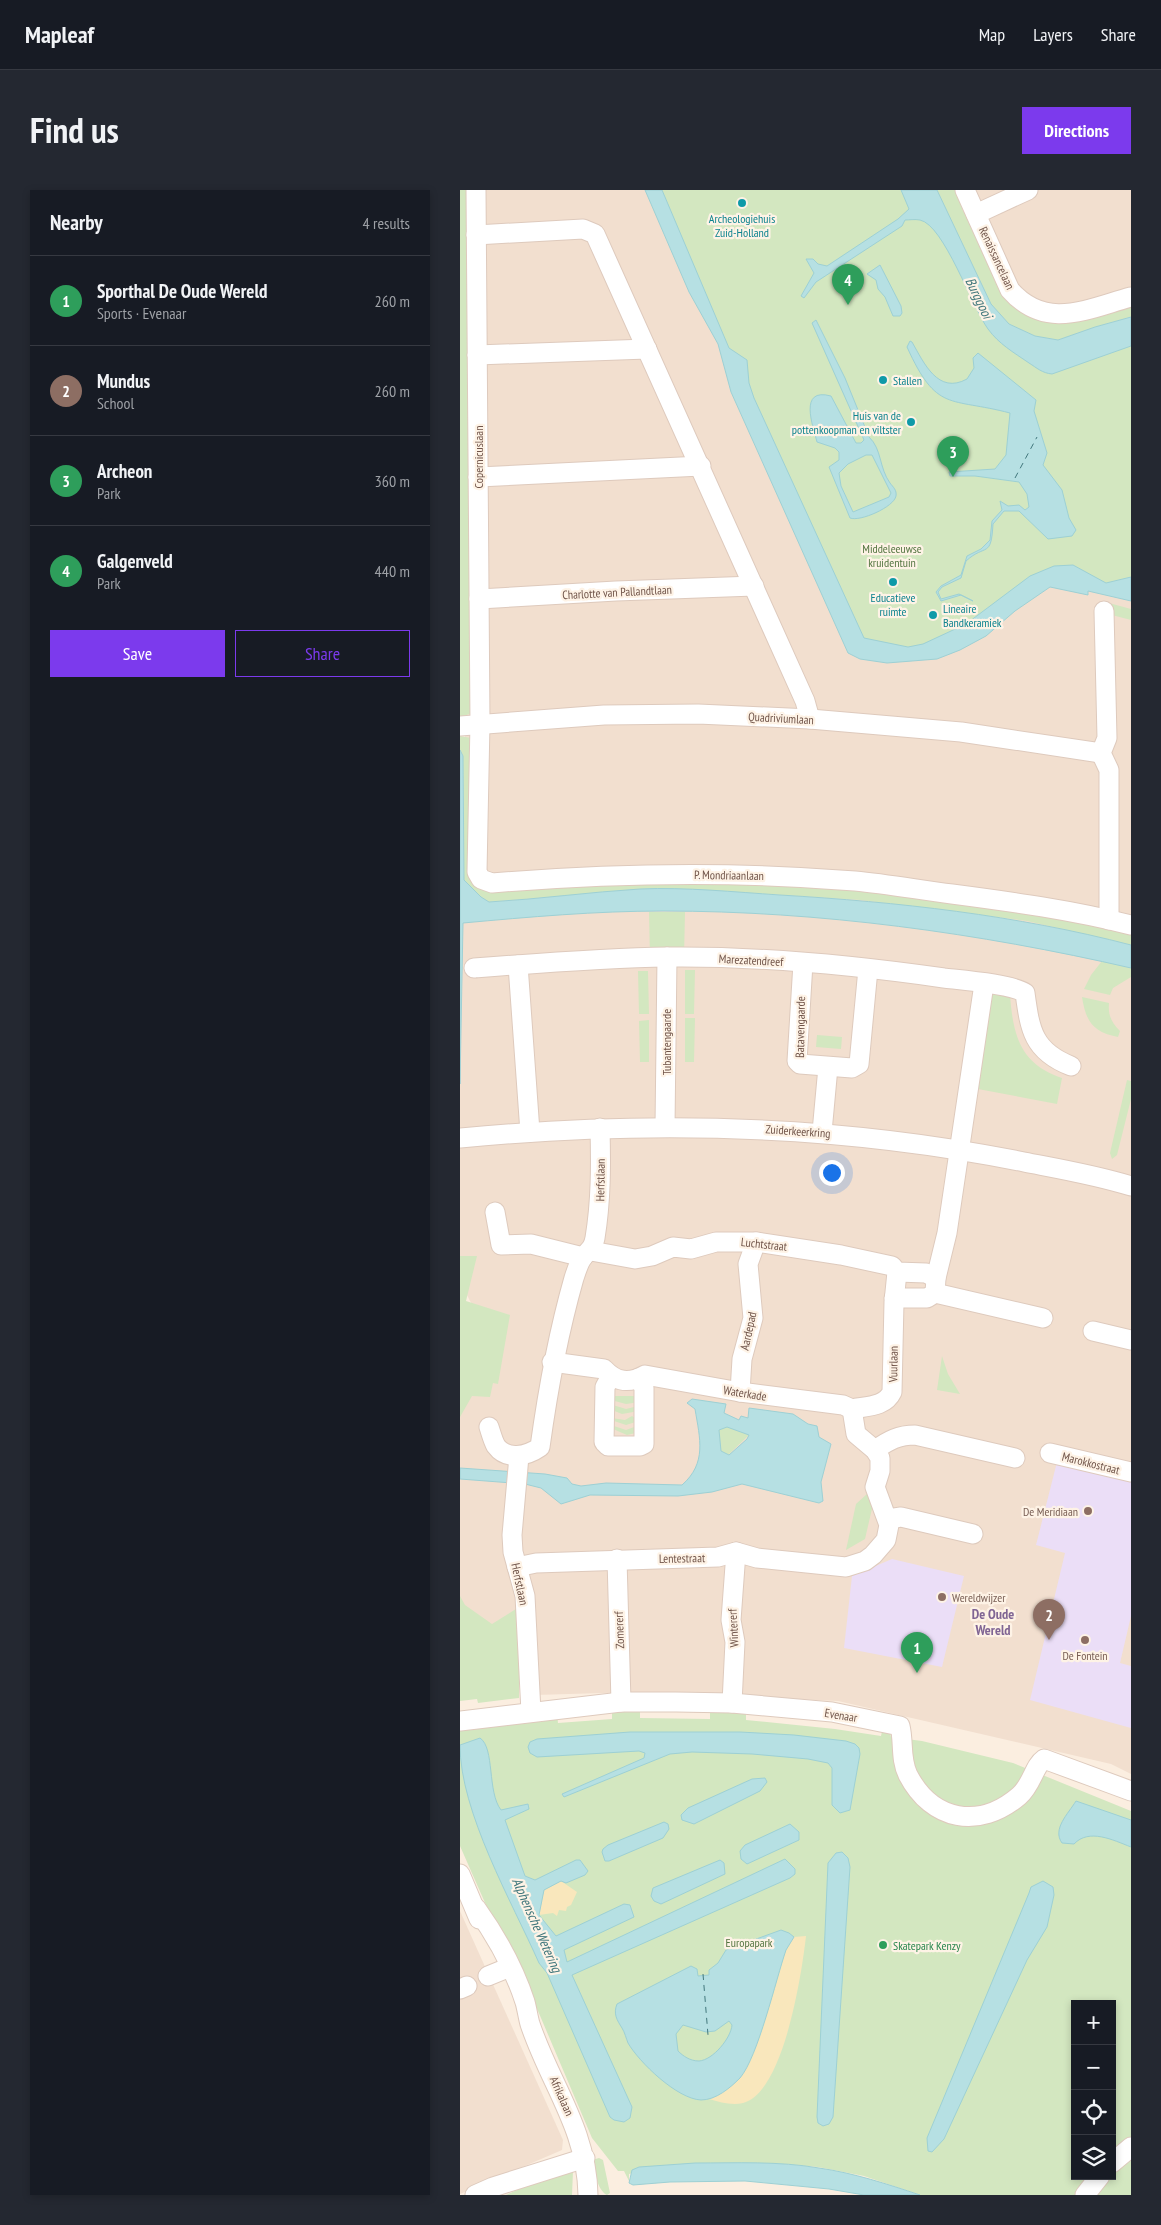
<!DOCTYPE html>
<html lang="en">
<head>
<meta charset="utf-8">
<style>
	body { margin:0; font-family:"PT Sans Narrow",sans-serif; background:#242831; color:#f1f3f6 }
	.controls { position:absolute; right:15px; bottom:15px; display:grid; overflow:hidden; border-radius:0px; box-shadow:0 2px 8px #0003 }
	.controls button { width:45px; height:45px; display:grid; place-items:center; padding:0; border:0; border-bottom:1px solid #363941; background:#171b24; color:#f1f3f6; font:25px sans-serif }
	.you { position:absolute; left:371px; top:982px; width:18px; height:18px; margin:-12px; border:4px solid #fff; border-radius:50%; background:#1a73e8; box-shadow:0 0 0 8px #1a73e833 }
	.badge { display:grid; place-items:center; width:32px; height:32px; border-radius:50%; background:#7c3aed; color:#fff; font-size:16px; font-weight:700 }
	.pin { position:absolute; translate:-50% -41px; filter:drop-shadow(0 1px 2px #0008) }
	.pin::after { content:''; position:absolute; top:26px; width:18px; height:15px; background:inherit; clip-path:polygon(0 0,100% 0,50% 100%) }
	.list { margin:0; padding:0; list-style:none }
	h2 { display:flex; justify-content:space-between; align-items:center; height:65px; margin:0; padding:0 20px; font-size:21px }
	h2 small { font-size:16px; font-weight:400; color:#9ea1a6 }
	.list li { display:grid; grid-template-columns:32px 1fr auto; gap:15px; align-items:center; box-sizing:border-box; height:90px; padding:0 20px; border-top:1px solid #363941 }
	.list b { display:block; font-size:19px; white-space:nowrap }
	.list p { margin:0; font-size:16px; white-space:nowrap; color:#9ea1a6 }
	.list em { font-size:16px; font-style:normal; color:#9ea1a6 }
	.actions { display:flex; gap:10px; padding:15px 20px }
	.actions a { flex:1; padding:11px 0; border:1px solid #7c3aed; border-radius:0px; text-align:center; font-size:18px; color:#7c3aed }
	.actions .main { background:#7c3aed; color:#fff }
	.icon { flex:none; width:28px; height:28px; fill:none; stroke:currentColor; stroke-width:2; stroke-linecap:round; stroke-linejoin:round }
	.map { position:relative; flex:none; width:671px; height:2005px; overflow:hidden; border-radius:0px }
	header { display:flex; align-items:center; gap:30px; box-sizing:border-box; height:70px; padding:0 25px; background:#171b24; border-bottom:1px solid #363941 }
	header strong { font-size:24px }
	nav { display:flex; gap:28px; margin-inline-start:auto; font-size:18px }
	.intro { display:flex; align-items:center; justify-content:space-between; box-sizing:border-box; height:120px; padding:0 30px }
	h1 { margin:0; font-size:35px }
	.button { padding:12px 22px; border-radius:0px; background:#7c3aed; color:#fff; font-size:18px; font-weight:700 }
	main { display:flex; gap:30px; padding:0 30px }
	aside { flex:1; background:#171b24; border-radius:0px; box-shadow:0 2px 8px #0003 }
	.map>svg:first-child { display:block }
	.residential { fill:#f2dfcf }
	.education { fill:#ebdef7 }
	.green { fill:#d3e7c0; fill-rule:evenodd }
	.sand { fill:#f9e7bc }
	.water { fill:#b6e0e3; stroke:#9dd0d4; fill-rule:evenodd }
	.lines { fill:none; stroke-linecap:round; stroke-linejoin:round }
	.ferry { stroke:#41777c; stroke-width:1; stroke-dasharray:6 5; stroke-linecap:butt }
	.minor-casing { stroke:#decabd; stroke-width:21 }
	.minor { stroke:#fff; stroke-width:19 }
	.culture-dot { fill:#0f9aa8; stroke:#fef3e6; stroke-width:2 }
	.education-dot { fill:#8d6e63; stroke:#fef3e6; stroke-width:2 }
	.leisure-dot { fill:#2e9e5b; stroke:#fef3e6; stroke-width:2 }
	.labels { text-anchor:middle; dominant-baseline:central; stroke-width:4.5; stroke-linejoin:round; paint-order:stroke }
	.culture-label { font-size:12px; fill:#0d838f; stroke:#fef3e6 }
	.street-label { font-size:12px; fill:#705449; stroke:#fef3e6 }
	.park-label { font-size:12px; fill:#557642; stroke:#fef3e6 }
	.education-label { font-size:12px; fill:#785e54; stroke:#fef3e6; text-anchor:end }
	.leisure-label { font-size:12px; fill:#27864d; stroke:#fef3e6; text-anchor:start }
	.water-label { font-size:14px; font-style:italic; fill:#41777c; stroke:#fef3e6 }
	.neighbourhood-label { font-size:14px; font-weight:bold; fill:#806594; stroke:#fef3e6 }
</style>
</head>
<body>
<header>
<strong>Mapleaf</strong>
<nav><a>Map</a><a>Layers</a><a>Share</a></nav>
</header>
<div class="intro"><h1>Find us</h1><a class="button">Directions</a></div>
<main>
<aside>
<h2>Nearby<small>4 results</small></h2>
<ul class="list">
<li><span class="badge" style="background:#2e9e5b">1</span><div><b>Sporthal De Oude Wereld</b><p>Sports · Evenaar</p></div><em>260 m</em></li>
<li><span class="badge" style="background:#8d6e63">2</span><div><b>Mundus</b><p>School</p></div><em>260 m</em></li>
<li><span class="badge" style="background:#2e9e5b">3</span><div><b>Archeon</b><p>Park</p></div><em>360 m</em></li>
<li><span class="badge" style="background:#2e9e5b">4</span><div><b>Galgenveld</b><p>Park</p></div><em>440 m</em></li>
</ul>
<div class="actions"><a class="main">Save</a><a>Share</a></div>
</aside>
<div class="map">
<svg width="671" height="2005" viewBox="0 0 671 2005">
	<rect width="100%" height="100%" fill="#fbeee0"/>
	<!-- residential -->
	<g class="residential">
		<path d="M0,0H671V1584L651,1574L378,1511L178,1502L75,1505L0,1413V1217L33,1146L10,1111L0,1091V742L7,564L1,510Z"/>
		<path d="M0,1721L103,1950L102,1960L0,2004Z"/>
	</g>
	<!-- education -->
	<g class="education">
		<path d="M597,1272L671,1288V1426L660,1473L671,1476V1538L570,1510L605,1363L576,1355Z"/>
		<path d="M432,1369L504,1386L482,1477L384,1458L392,1386Z"/>
	</g>
	<!-- green -->
	<g class="green">
		<path d="M0,0H11L16,522L0,527Z"/>
		<path d="M189,0H475L529,128L561,162L671,144V387L646,394L628,384L592,385L465,461L396,449Z"/>
		<path d="M477,0H501L508,16L502,19L505,24L511,21L560,118L671,112V127L635,137L598,150L575,146L549,134L531,114Z"/>
		<path d="M649,413L671,419V430L648,424Z"/>
		<path d="M0,546L11,548L14,687L289,689L470,706L671,741V755L567,731L400,710L241,700L181,699L29,712L21,707L4,690L3,566L0,560Z"/>
		<path d="M189,722H225L224,767L190,768Z"/>
		<path d="M642,771L671,778V787L653,798L650,805L624,799L631,785Z"/>
		<path d="M225,780H235L234,824H225Z"/>
		<path d="M178,781H188L189,824H179Z"/>
		<path d="M533,802L550,805C553,845 560,874 602,888L597,914L518,899L530,816L527,815Z"/>
		<path d="M622,807L649,813C648,825 651,832 660,841L658,847C633,842 626,832 622,807Z"/>
		<path d="M225,828H235L234,872H225Z"/>
		<path d="M189,830V872H180L179,831Z"/>
		<path d="M357,845L382,847L381,859L356,857Z"/>
		<path d="M667,890L671,891V909L657,965L652,969L650,963Z"/>
		<path d="M0,1066H17L6,1111L50,1125L38,1194L33,1193L30,1207L12,1206L0,1227Z"/>
		<path d="M482,1166L488,1184L500,1204L477,1200Z"/>
		<path d="M152,1206H179L180,1212L166,1214L151,1210Z"/>
		<path d="M153,1215L166,1219L178,1216L179,1221L162,1224L152,1220Z"/>
		<path d="M172,1226L179,1231L166,1235L151,1230L152,1228L165,1230Z"/>
		<path d="M154,1236L166,1240L177,1236L180,1242L167,1245L153,1239Z"/>
		<path d="M267,1236L289,1245L268,1265L261,1261L259,1240Z"/>
		<path d="M407,1304L414,1310L405,1349L386,1360L396,1314Z"/>
		<path d="M0,1406L5,1415L32,1434L59,1417V1508L18,1513L17,1509L0,1511Z"/>
		<path d="M180,1518V1528L250,1529V1518L286,1520V1530L375,1539L421,1546L423,1537L430,1542L431,1547L462,1551L553,1573L671,1621V2005H460L404,1986L358,1977L321,1974L208,1975L169,1984V1991L164,1981H158L132,1948L78,1821L56,1783L0,1656V1539L97,1523L98,1533L152,1529V1519ZM615,1814H652V1986H615Z"/>
		<path d="M139,1968L143,1970L150,2003L147,2005C137,2000 135,1981 132,1970Z"/>
		<path d="M113,1981L112,2005H46L82,1989Z"/>
	</g>
	<!-- sand -->
	<g class="sand">
		<path d="M101,1691L117,1702L111,1715L107,1717L106,1721L99,1720L97,1726L93,1723L79,1725L84,1700Z"/>
		<path d="M346,1746C342,1782 324,1903 283,1913C272,1916 260,1912 249,1909C261,1903 272,1898 280,1887C299,1863 316,1791 326,1760L334,1747Z"/>
	</g>
	<!-- water -->
	<g class="water">
		<path d="M185,0H202L269,158L287,170L289,193L294,208L404,448L448,457L463,454L506,434L570,386L594,376L613,375L646,393L671,387V411L628,401V405L590,397L555,421L526,446L500,460L477,469L427,473L400,469L388,463L271,202L258,154L229,102Z"/>
		<path d="M441,0H477L531,114L549,134L575,146L598,150L635,137L671,127V156L592,184C582,183 577,178 569,173C553,162 539,154 528,139C512,117 484,35 460,30C455,29 449,30 445,30L442,36L356,92L344,108L341,106L354,83L346,69H353L358,74L367,76L438,29L449,19Z"/>
		<path d="M420,75L441,116L442,123L440,126H433L425,107L418,99L416,90L407,84Z"/>
		<path d="M356,130L385,188L409,247C422,259 419,278 430,293C433,297 437,300 436,306C434,317 400,332 390,328L369,277L379,270V262L375,258L357,252C353,236 338,197 371,206L396,253H401L404,250L352,133ZM406,265H412L431,303L429,307L393,322L381,296L379,283L388,274Z"/>
		<path d="M450,151L452,152C464,173 478,205 507,189L514,178L513,168L518,163L576,210L574,221L587,263L583,275L602,300L609,328L616,340L612,346L588,349L559,321H544L533,334C531,369 526,353 506,371L501,388L482,397L478,402L481,409L499,404L513,411L501,405L481,411L476,402L481,396L501,385L507,366L521,359L530,350L532,331L542,320L540,311L548,316L559,315L565,320L569,317L567,304L559,292L515,286H490L489,282L535,279L546,265L550,223C489,207 477,223 447,157Z"/>
		<path d="M0,560L3,566L4,690L21,707L29,712C80,709 130,702 180,699C226,697 274,702 320,705C438,712 556,725 671,755V778C519,743 359,721 203,721C136,721 69,727 3,733L0,894Z"/>
		<path d="M232,1209L266,1214L264,1223L279,1230L281,1226L288,1228L289,1218L333,1224L348,1234L357,1236L359,1247L371,1254L361,1292L363,1311L359,1313L282,1294L252,1302L218,1306L130,1305L101,1314L81,1298L65,1294L0,1289V1278L85,1284L107,1288L112,1294L121,1296L146,1293L222,1295C247,1273 240,1249 235,1219L227,1213ZM267,1237L289,1245L287,1249L269,1265L261,1261L259,1240Z"/>
		<path d="M170,1542H280L334,1545L386,1551L395,1554L399,1558L400,1564L390,1620L380,1623L372,1615V1578L368,1573L348,1569L292,1564L232,1562L210,1564L104,1607L102,1604L184,1568L185,1563L179,1561L77,1567L70,1563L68,1557L70,1552L77,1549Z"/>
		<path d="M20,1548C35,1558 27,1602 41,1620L68,1614L69,1619L45,1630L65,1686L75,1690L116,1670H120L128,1681L125,1685L106,1693L101,1691L84,1700L79,1725L96,1746L164,1714L170,1715L174,1727L104,1760L107,1772L325,1669L335,1679V1684L330,1688L112,1785L172,1917L170,1928L164,1932L154,1930L150,1927L87,1783L79,1773C52,1712 0,1622 0,1555Z"/>
		<path d="M305,1588L307,1592L300,1601L234,1634L222,1630L221,1625L228,1618L292,1589Z"/>
		<path d="M616,1611L671,1630V1657C653,1650 629,1638 614,1654L602,1653C592,1639 608,1624 616,1611Z"/>
		<path d="M204,1632L208,1634L209,1639L203,1648L149,1671H145L142,1662L143,1659L148,1655Z"/>
		<path d="M330,1634L339,1642V1650L287,1674L281,1669L280,1661L285,1655Z"/>
		<path d="M382,1662L388,1668L390,1677L373,1927L369,1934L363,1936L358,1933L357,1927L368,1673L376,1663Z"/>
		<path d="M260,1670L264,1673L265,1684L201,1714L194,1711L191,1706L193,1698Z"/>
		<path d="M583,1691L593,1697L594,1705L587,1737L567,1770L484,1949L472,1962L468,1961L467,1948L569,1703L571,1697Z"/>
		<path d="M321,1740L329,1743L334,1747L326,1760C316,1789 298,1867 280,1888C270,1898 256,1910 241,1910C217,1909 179,1872 168,1853C166,1848 165,1843 162,1838C157,1830 153,1824 157,1814L231,1776L237,1779L238,1786L249,1785V1780L258,1773L266,1760ZM269,1831L272,1835C271,1848 253,1870 239,1871C230,1871 223,1866 218,1861L216,1844L223,1835L246,1842L255,1841Z"/>
		<path d="M235,1973C276,1973 319,1971 359,1978C394,1983 427,1994 460,2005H404L369,1999L285,1991L210,1992L173,1995L169,1993L172,1980L179,1977Z"/>
	</g>
	<g class="lines">
		<!-- ferry -->
		<g class="ferry">
			<path d="M555,288L577,247"/>
			<path d="M243,1784L248,1845"/>
		</g>
		<defs>
			<g id="minor">
				<path d="M16,0L20,533L17,682L21,689L32,693C153,683 274,681 395,691C427,694 460,700 492,704C553,712 612,720 671,735"/>
				<path d="M505,0L550,100C586,141 627,119 671,107"/>
				<path d="M516,24L568,0"/>
				<path d="M16,45L123,39L135,44L345,511L350,529"/>
				<path d="M17,165L187,159"/>
				<path d="M18,287L241,276"/>
				<path d="M19,409L156,401L294,396"/>
				<path d="M644,421L647,548L641,563L649,580V730"/>
				<path d="M0,536L144,525L238,524L350,529L501,542L641,563"/>
				<path d="M343,773L337,871L340,874L392,878L399,874L408,779"/>
				<path d="M58,775L70,942"/>
				<path d="M14,778C79,773 143,768 208,767C300,766 393,775 484,788C501,790 552,794 565,803C570,840 573,861 611,876"/>
				<path d="M205,937L207,767"/>
				<path d="M362,942L368,877"/>
				<path d="M0,948C189,930 378,934 564,972C600,979 636,985 671,996"/>
				<path d="M35,1022L41,1055L71,1054L123,1067"/>
				<path d="M131,1061L175,1069L192,1066L213,1057L231,1059L256,1052H296L381,1065L432,1076L437,1082L466,1083L476,1088"/>
				<path d="M475,1103L583,1128"/>
				<path d="M434,1108H467L475,1103L476,1088L487,1043L524,794"/>
				<path d="M633,1141L671,1150"/>
				<path d="M92,1172L144,1179C156,1192 169,1194 185,1185L280,1202L383,1215L392,1219"/>
				<path d="M151,1186L145,1197L144,1252L148,1256H180L184,1254V1198L179,1188"/>
				<path d="M280,1202L282,1169L293,1128L288,1074L296,1052"/>
				<path d="M29,1237C31,1243 33,1251 36,1256C47,1271 67,1266 80,1257C88,1199 98,1144 114,1088C116,1082 119,1072 123,1067C129,1060 133,1059 135,1048C141,1011 141,976 140,938"/>
				<path d="M415,1260C429,1250 439,1245 455,1245L555,1268"/>
				<path d="M590,1263L671,1282"/>
				<path d="M59,1266L52,1345L53,1362L65,1406L71,1522"/>
				<path d="M428,1329L441,1327L513,1344"/>
				<path d="M157,1369L161,1512"/>
				<path d="M57,1377L76,1373L258,1367L276,1362L297,1368L386,1377L405,1371L413,1365L426,1350L429,1335L415,1297L420,1281V1268L415,1260L396,1244L392,1219C407,1216 425,1217 432,1202L434,1112L437,1082"/>
				<path d="M272,1513L275,1452L271,1430L276,1362"/>
				<path d="M0,1531L161,1512H216L272,1513L372,1522L440,1536C444,1552 440,1569 448,1585C472,1631 519,1640 559,1606C572,1595 574,1576 584,1569L671,1601"/>
				<path d="M0,1684L19,1729"/>
				<path d="M16,1718C36,1746 54,1778 65,1812C67,1819 68,1827 70,1834C90,1894 127,1939 128,2005"/>
				<path d="M28,1786L50,1777"/>
				<path d="M0,1799L7,1796"/>
				<path d="M652,1973L671,1957"/>
				<path d="M15,2005L33,1997L125,1968"/>
				<path d="M625,2005L640,1986"/>
			</g>
		</defs>
		<!-- minor casing -->
		<use href="#minor" class="minor-casing"/>
		<!-- minor -->
		<use href="#minor" class="minor"/>
	</g>
	<!-- markers -->
	<g class="culture-dot">
		<circle cx="282" cy="13" r="5"/>
		<circle cx="423" cy="190" r="5"/>
		<circle cx="451" cy="232" r="5"/>
		<circle cx="433" cy="392" r="5"/>
		<circle cx="473" cy="425" r="5"/>
	</g>
	<g class="education-dot">
		<circle cx="628" cy="1321" r="5"/>
		<circle cx="482" cy="1407" r="5"/>
		<circle cx="625" cy="1450" r="5"/>
	</g>
	<circle class="leisure-dot" cx="423" cy="1755" r="5"/>
	<g class="labels">
		<!-- culture labels -->
		<g class="culture-label">
			<text x="282" y="28">Archeologiehuis<tspan x="282" dy="14">Zuid-Holland</tspan></text>
			<text x="433" y="190" text-anchor="start">Stallen</text>
			<text x="441" y="225" text-anchor="end">Huis van de<tspan x="441" dy="14">pottenkoopman en viltster</tspan></text>
			<text x="433" y="407">Educatieve<tspan x="433" dy="14">ruimte</tspan></text>
			<text x="483" y="418" text-anchor="start">Lineaire<tspan x="483" dy="14">Bandkeramiek</tspan></text>
		</g>
		<!-- street labels -->
		<g class="street-label">
			<text transform="translate(537 68) rotate(65)">Renaissancelaan</text>
			<text transform="translate(18 267) rotate(-90)">Copernicuslaan</text>
			<text transform="translate(157 402) rotate(-3)">Charlotte van Pallandtlaan</text>
			<text transform="translate(321 528) rotate(3)">Quadriviumlaan</text>
			<text transform="translate(269 685) rotate(1)">P. Mondriaanlaan</text>
			<text transform="translate(291 770) rotate(3)">Marezatendreef</text>
			<text transform="translate(340 837) rotate(-89)">Batavengaarde</text>
			<text transform="translate(206 852) rotate(-90)">Tubantengaarde</text>
			<text transform="translate(338 941) rotate(4)">Zuiderkeerkring</text>
			<text transform="translate(140 990) rotate(-89)">Herfstlaan</text>
			<text transform="translate(304 1054) rotate(6)">Luchtstraat</text>
			<text transform="translate(288 1141) rotate(-78)">Aardepad</text>
			<text transform="translate(433 1174) rotate(-89)">Vuurlaan</text>
			<text transform="translate(285 1203) rotate(9)">Waterkade</text>
			<text transform="translate(631 1273) rotate(14)">Marokkostraat</text>
			<text transform="translate(222 1368) rotate(-1)">Lentestraat</text>
			<text transform="translate(60 1394) rotate(78)">Herfstlaan</text>
			<text transform="translate(273 1438) rotate(-93)">Wintererf</text>
			<text transform="translate(159 1440) rotate(-92)">Zomererf</text>
			<text transform="translate(381 1525) rotate(9)">Evenaar</text>
			<text transform="translate(102 1906) rotate(66)">Afrikalaan</text>
		</g>
		<!-- park labels -->
		<g class="park-label">
			<text x="432" y="358">Middeleeuwse<tspan x="432" dy="14">kruidentuin</tspan></text>
			<text x="289" y="1752">Europapark</text>
		</g>
		<!-- education labels -->
		<g class="education-label">
			<text x="618" y="1321">De Meridiaan</text>
			<text x="492" y="1407" text-anchor="start">Wereldwijzer</text>
			<text x="625" y="1465" text-anchor="middle">De Fontein</text>
		</g>
		<!-- leisure labels -->
		<g class="leisure-label">
			<text x="433" y="1755">Skatepark Kenzy</text>
		</g>
		<!-- water labels -->
		<g class="water-label">
			<text transform="translate(519 108) rotate(64)">Burggooi</text>
			<text transform="translate(77 1735) rotate(66)">Alphensche Wetering</text>
		</g>
		<!-- neighbourhood labels -->
		<g class="neighbourhood-label">
			<text x="533" y="1424">De Oude<tspan x="533" dy="16">Wereld</tspan></text>
		</g>
	</g>
</svg>
<div class="controls">
<button>+</button>
<button>−</button>
<button><svg class="icon" aria-label="locate" viewBox="0 0 24 24"><circle cx="12" cy="12" r="6"/><path d="M12 2v4M12 18v4M2 12h4M18 12h4"/></svg></button>
<button><svg class="icon" aria-label="layers" viewBox="0 0 24 24"><path d="M12 4l9 5-9 5-9-5zM3 14l9 5 9-5"/></svg></button>
</div>
<div class="you"></div>
<div class="pin badge" style="left:457px;top:1483px;background:#2e9e5b">1</div>
<div class="pin badge" style="left:589px;top:1450px;background:#8d6e63">2</div>
<div class="pin badge" style="left:493px;top:287px;background:#2e9e5b">3</div>
<div class="pin badge" style="left:388px;top:115px;background:#2e9e5b">4</div>
</div>
</main>
</body>
</html>
